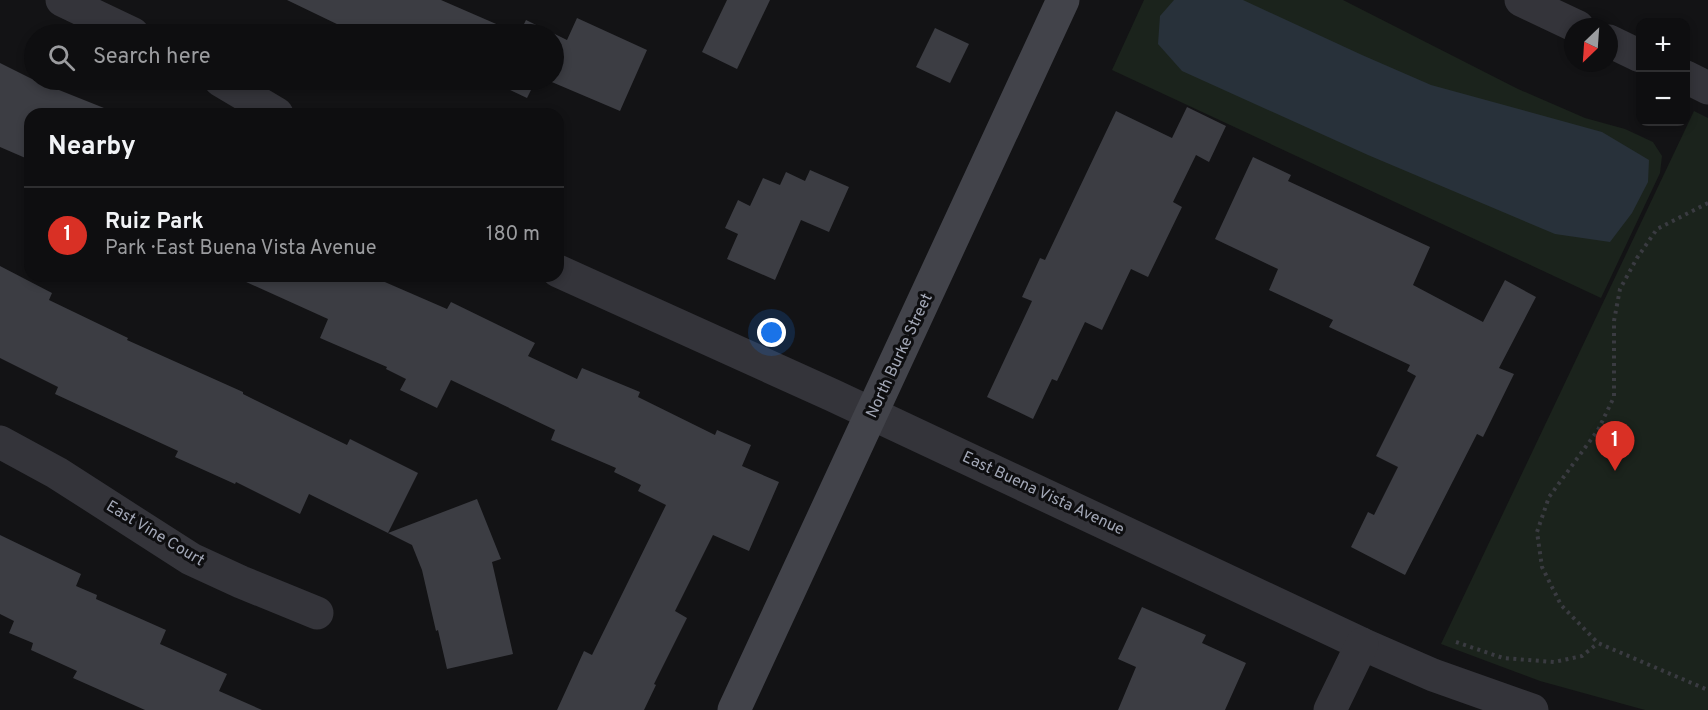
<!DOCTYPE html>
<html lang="en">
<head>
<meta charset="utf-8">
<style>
	body { margin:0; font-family:Overpass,sans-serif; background:#1c1c1e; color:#f1f3f6 }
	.controls { position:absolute; right:18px; top:18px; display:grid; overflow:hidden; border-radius:12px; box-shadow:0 3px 9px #0003 }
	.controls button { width:54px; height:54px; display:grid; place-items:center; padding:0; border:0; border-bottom:2px solid #2e2e30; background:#0e0e10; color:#f1f3f6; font:30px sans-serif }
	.compass { position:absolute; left:1564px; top:18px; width:54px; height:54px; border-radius:50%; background:#0e0e10; box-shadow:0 3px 9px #0003; rotate:205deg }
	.you { position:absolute; left:772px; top:333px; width:21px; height:21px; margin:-15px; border:4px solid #fff; border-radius:50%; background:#1a73e8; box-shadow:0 0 0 9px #1a73e833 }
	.badge { display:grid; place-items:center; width:39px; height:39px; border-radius:50%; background:#d93025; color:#fff; font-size:20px; font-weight:700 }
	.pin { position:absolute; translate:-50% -50px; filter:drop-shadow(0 2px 3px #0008) }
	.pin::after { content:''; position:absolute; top:32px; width:21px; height:18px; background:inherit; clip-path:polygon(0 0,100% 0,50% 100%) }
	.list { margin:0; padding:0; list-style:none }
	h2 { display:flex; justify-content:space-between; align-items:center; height:78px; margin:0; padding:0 24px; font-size:26px }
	h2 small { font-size:20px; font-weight:400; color:#9b9c9f }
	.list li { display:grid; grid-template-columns:39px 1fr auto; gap:18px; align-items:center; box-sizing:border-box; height:96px; padding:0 24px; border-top:2px solid #2e2e30 }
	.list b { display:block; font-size:22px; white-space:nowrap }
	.list p { margin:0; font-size:20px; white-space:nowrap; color:#9b9c9f }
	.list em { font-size:20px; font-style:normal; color:#9b9c9f }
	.icon { flex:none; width:33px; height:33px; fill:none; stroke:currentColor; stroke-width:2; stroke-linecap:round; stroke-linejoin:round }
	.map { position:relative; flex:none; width:1708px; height:710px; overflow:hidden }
	.search { position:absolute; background:#0e0e10; box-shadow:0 3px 9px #0003; left:24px; top:24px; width:540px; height:66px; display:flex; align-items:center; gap:15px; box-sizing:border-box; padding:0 21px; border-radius:33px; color:#9b9c9f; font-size:22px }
	.panel { position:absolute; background:#0e0e10; box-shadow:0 3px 9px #0003; left:24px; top:108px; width:540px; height:174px; border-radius:18px }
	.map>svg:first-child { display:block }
	.green { fill:#1b231c }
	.water { fill:#28313a }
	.building { fill:#3c3d43 }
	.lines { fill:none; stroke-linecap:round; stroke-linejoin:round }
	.path { stroke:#3a3b41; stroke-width:4; stroke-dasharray:3 4.5; stroke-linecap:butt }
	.street { stroke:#34343a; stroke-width:33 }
	.secondary { stroke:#42434a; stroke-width:33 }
	.labels { text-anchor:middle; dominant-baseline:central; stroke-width:6; stroke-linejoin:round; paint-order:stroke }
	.street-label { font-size:16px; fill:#a3a8b7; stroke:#0e0e10 }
</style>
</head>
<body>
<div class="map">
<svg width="1708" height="710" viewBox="0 0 1708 710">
	<rect width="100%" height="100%" fill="#131315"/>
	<!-- green -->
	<g class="green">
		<path d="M1144,0H1343L1518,89L1585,118L1625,129L1653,142L1662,156L1660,173L1601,298L1112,70Z"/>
		<path d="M1694,111L1708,118V710H1645L1540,681L1441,644Z"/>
	</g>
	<!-- water -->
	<path class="water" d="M1174,0H1243L1362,55L1431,85L1602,132L1649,160L1648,182L1632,213L1610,242L1555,234L1368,155L1182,71L1158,44L1160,16Z"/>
	<!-- building -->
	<g class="building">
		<path d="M287,0H441L519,34L526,20L567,40L577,18L647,50L620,111L547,80H554V34H340L343,27Z"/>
		<path d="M727,0H770L737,69L702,52Z"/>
		<path d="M935,28L969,44L950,83L916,67Z"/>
		<path d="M0,63L34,80L119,114H30V160L0,147Z"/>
		<path d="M489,80H536L527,98Z"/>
		<path d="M1187,107L1226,126L1209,162L1196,155L1173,202L1182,207L1148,277L1131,269L1102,330L1085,322L1057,381L1052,379L1033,419L987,397L1032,301L1022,297L1040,258L1045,260L1116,111L1172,138Z"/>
		<path d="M1253,157L1291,175L1288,181L1430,247L1413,285L1483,322L1505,280L1536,297L1499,368L1514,374L1483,437L1477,434L1405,575L1351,547L1368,512L1374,515L1398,467L1376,456L1416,376L1407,371L1410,365L1329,327L1333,320L1269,290L1278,269L1215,239Z"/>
		<path d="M810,170L849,187L829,232L801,220L775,280L727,259L738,234L725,228L738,200L750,206L763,178L780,185L786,172L805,181Z"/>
		<path d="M0,266L52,293L49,300L128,338L127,340L243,392V394L347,445L350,439L418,473L388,533L309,494L300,514L236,482L235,484L175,457L178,451L55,394L58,387L0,358Z"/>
		<path d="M233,276H371L447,309L451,302L535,343L528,356L577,379L582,368L640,392L638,397L715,435L717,430L751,445L742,466L779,482L749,551L713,535L675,611L687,618L654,684L656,685L644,710H557L584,651L592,655L666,505L638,491L641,485L614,472L616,468L551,440L555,430L451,380L437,408L400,390L406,379L386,369L387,367L320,338L328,319Z"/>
		<path d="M477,499L501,559L492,562L513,654L447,669L438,630L436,631L422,570L412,545L388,533Z"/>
		<path d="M0,535L81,574L76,586L97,595L96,599L166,630L160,644L227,674L219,691L262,710H145L73,678L77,671L31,650L33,643L9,633L14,621L0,614Z"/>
		<path d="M1142,607L1206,635L1202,643L1246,663L1225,710H1118L1136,667L1118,659Z"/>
	</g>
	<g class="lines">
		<!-- path -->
		<g class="path">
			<path d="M1708,203L1657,229L1637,258L1620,289L1614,321V397L1598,430L1549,497L1537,532L1542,567L1561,605L1598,643L1708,690"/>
			<path d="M1456,642L1503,658L1554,662L1582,656L1598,643"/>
		</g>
		<!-- street -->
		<g class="street">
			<path d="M62,0L133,34"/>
			<path d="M1521,0L1578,27"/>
			<path d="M1609,41L1640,56"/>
			<path d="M1686,77L1708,88"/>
			<path d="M220,80L277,114"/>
			<path d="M558,271L832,395L1362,644L1433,675L1532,710"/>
			<path d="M0,442L57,473L191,559L241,582L317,613"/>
			<path d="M1330,710L1362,644"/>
		</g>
		<!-- secondary -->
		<path class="secondary" d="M734,710L1063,0"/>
	</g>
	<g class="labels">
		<!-- street labels -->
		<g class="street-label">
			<text transform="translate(900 356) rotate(-65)">North Burke Street</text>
			<text transform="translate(1043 494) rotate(25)">East Buena Vista Avenue</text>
			<text transform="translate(155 534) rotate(31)">East Vine Court</text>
		</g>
	</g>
</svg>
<div class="controls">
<button>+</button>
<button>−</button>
</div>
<svg class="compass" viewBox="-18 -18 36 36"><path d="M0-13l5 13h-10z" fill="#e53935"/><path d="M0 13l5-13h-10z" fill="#9b9c9f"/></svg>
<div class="you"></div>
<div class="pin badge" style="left:1615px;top:471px">1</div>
<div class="search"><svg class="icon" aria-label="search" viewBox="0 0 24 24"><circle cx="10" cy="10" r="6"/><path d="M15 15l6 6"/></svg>Search here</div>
<section class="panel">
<h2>Nearby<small></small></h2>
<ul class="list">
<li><span class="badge">1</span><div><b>Ruiz Park</b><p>Park · East Buena Vista Avenue</p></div><em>180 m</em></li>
</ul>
</section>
</div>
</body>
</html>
